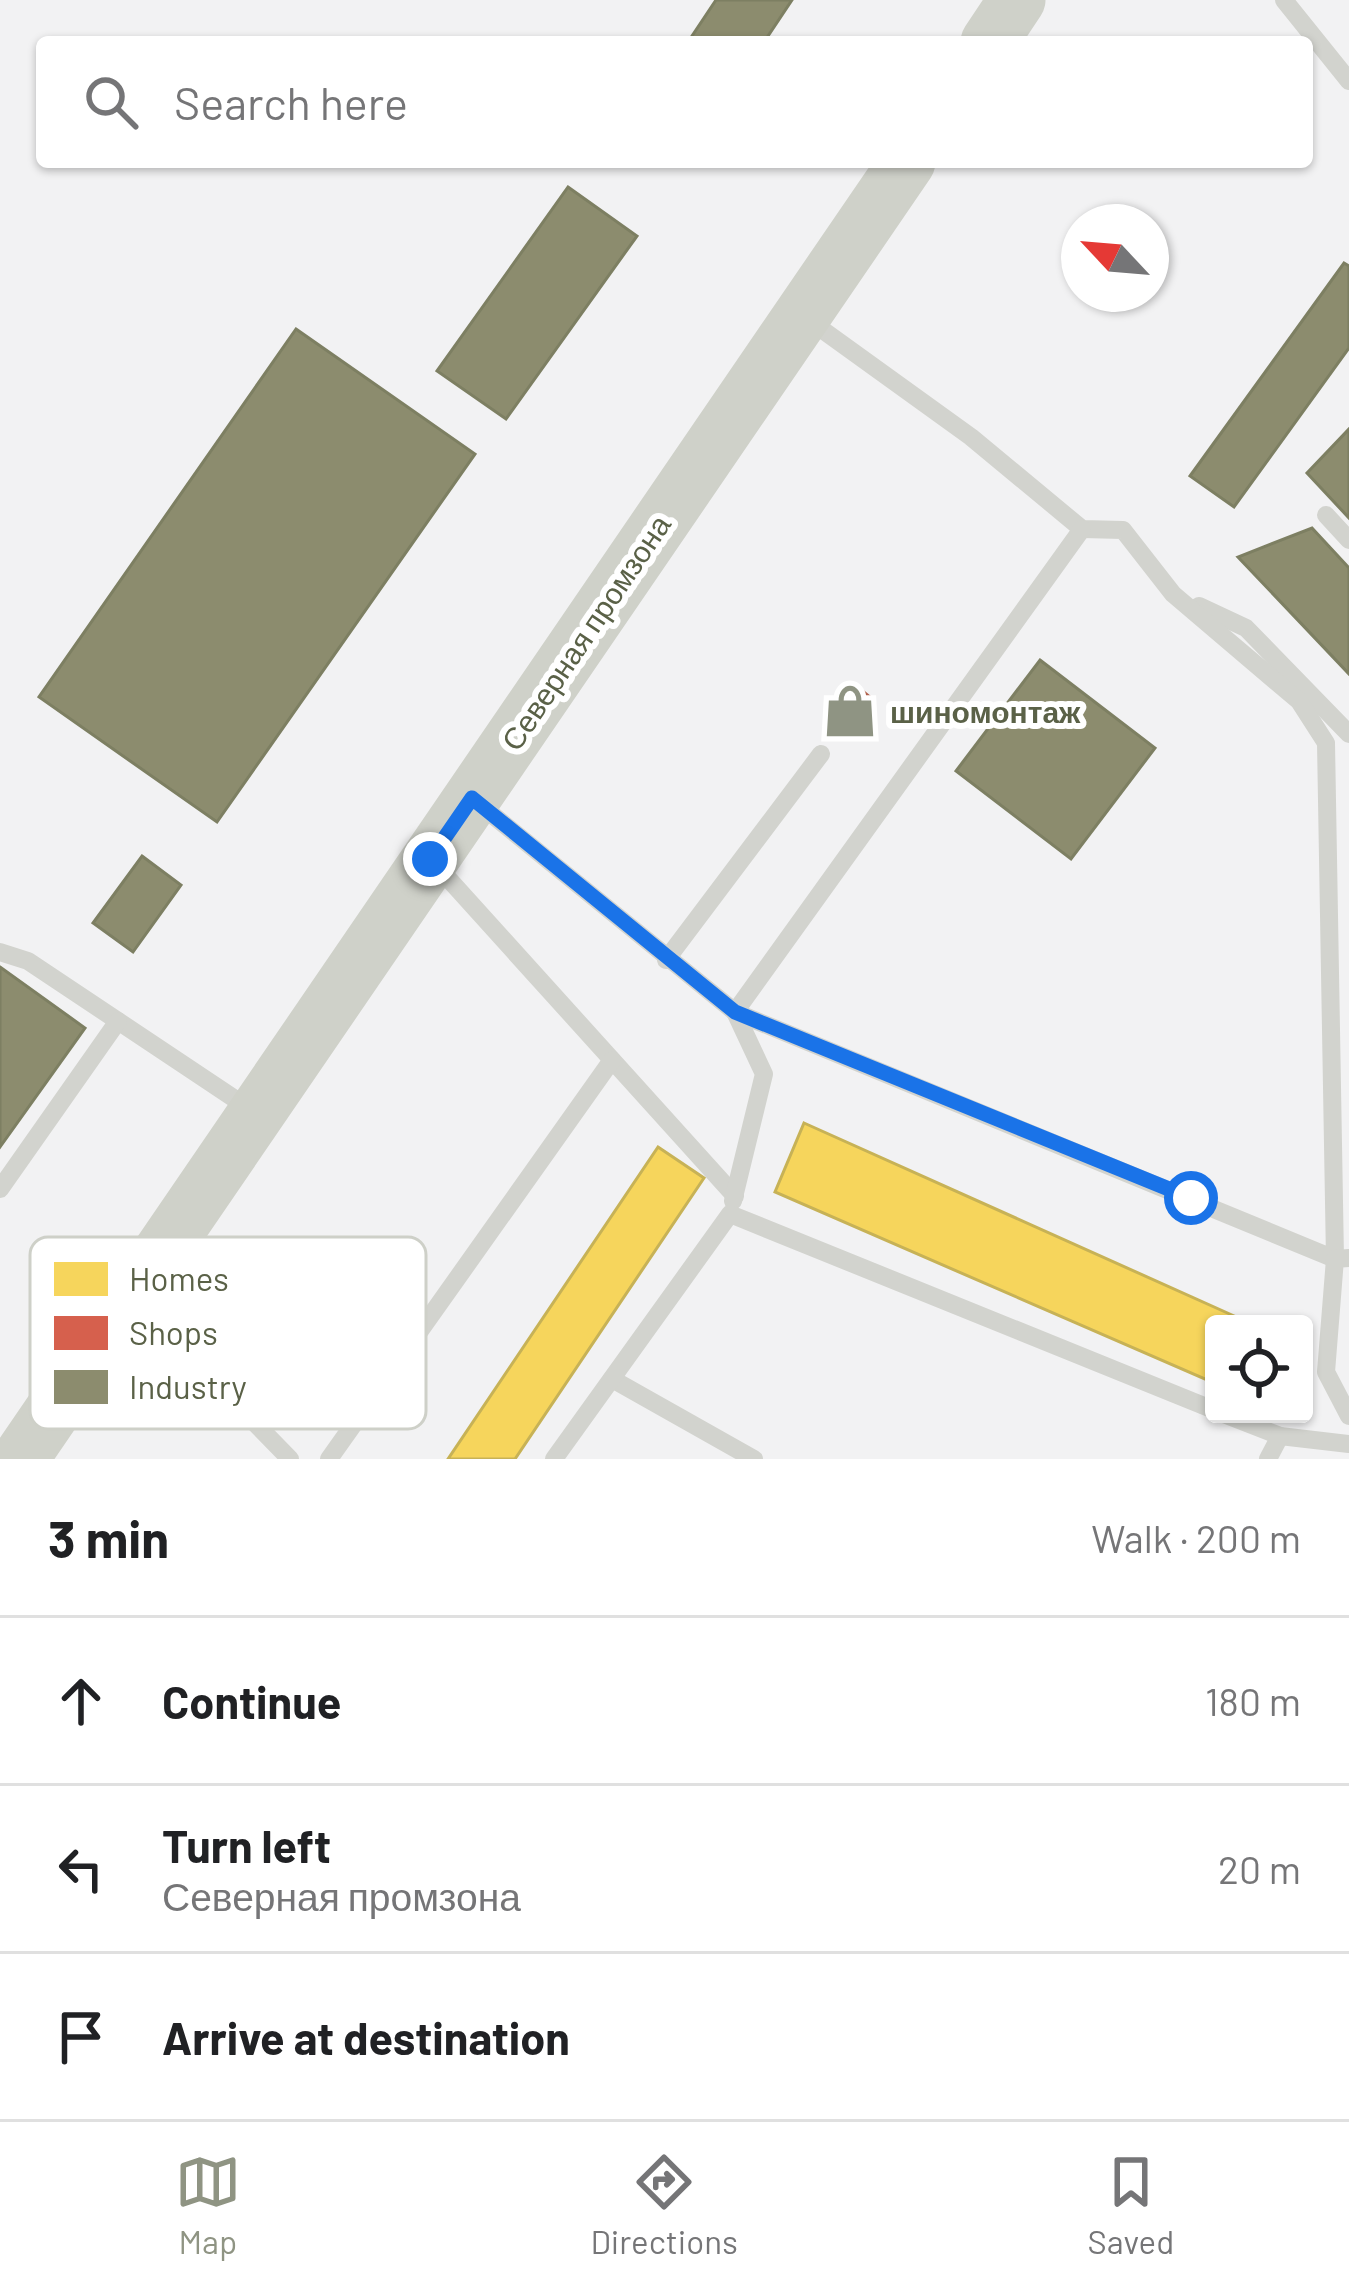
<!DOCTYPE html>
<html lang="en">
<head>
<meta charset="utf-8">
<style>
	body { margin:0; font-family:Barlow,sans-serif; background:#f2f2f2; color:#202124 }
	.controls { position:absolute; right:36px; bottom:36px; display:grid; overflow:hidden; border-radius:12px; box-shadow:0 3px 9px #0004 }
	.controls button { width:108px; height:108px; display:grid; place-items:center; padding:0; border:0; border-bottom:3px solid #e0e0e0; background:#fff; color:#202124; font:60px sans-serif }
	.compass { position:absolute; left:1061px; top:204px; width:108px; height:108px; border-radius:50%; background:#fff; box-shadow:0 3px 9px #0004; rotate:296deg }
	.stop { position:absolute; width:36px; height:36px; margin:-27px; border:9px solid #1a73e8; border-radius:50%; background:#fff }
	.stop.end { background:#1a73e8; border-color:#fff; box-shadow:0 3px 12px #0008 }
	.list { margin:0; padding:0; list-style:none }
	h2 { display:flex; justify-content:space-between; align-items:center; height:156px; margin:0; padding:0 48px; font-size:51px }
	h2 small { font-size:39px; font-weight:400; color:#757577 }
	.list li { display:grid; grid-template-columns:78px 1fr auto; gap:36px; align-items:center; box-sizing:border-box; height:168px; padding:0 48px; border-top:3px solid #e0e0e0 }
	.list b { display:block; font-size:45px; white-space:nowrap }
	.list p { margin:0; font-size:39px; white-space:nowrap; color:#757577 }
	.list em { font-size:39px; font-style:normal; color:#757577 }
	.icon { flex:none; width:66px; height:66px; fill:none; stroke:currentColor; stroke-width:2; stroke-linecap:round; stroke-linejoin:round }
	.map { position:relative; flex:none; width:1349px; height:1459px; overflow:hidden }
	.search { position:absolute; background:#fff; box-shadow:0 3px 9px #0004; left:36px; right:36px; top:36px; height:132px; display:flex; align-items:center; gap:30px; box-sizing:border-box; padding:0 42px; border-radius:12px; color:#757577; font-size:45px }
	.sheet { height:660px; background:#fff }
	nav { display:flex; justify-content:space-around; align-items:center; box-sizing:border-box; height:168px; border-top:3px solid #e0e0e0; background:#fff; font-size:33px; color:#757577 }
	nav a { display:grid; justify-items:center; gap:6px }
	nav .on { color:#8f9483 }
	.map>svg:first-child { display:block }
	.homes { fill:#f6d55c; stroke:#c7b256; stroke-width:3 }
	.shops { fill:#d6604d; stroke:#b1604b; stroke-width:3 }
	.industry { fill:#8c8c6e; stroke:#7d7f62; stroke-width:3 }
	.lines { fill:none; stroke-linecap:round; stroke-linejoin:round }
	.service { stroke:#d2d3ce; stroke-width:18 }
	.primary { stroke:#cfd1c9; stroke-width:57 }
	.route { stroke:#1a73e8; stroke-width:15 }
	.labels { text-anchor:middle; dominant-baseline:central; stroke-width:12; stroke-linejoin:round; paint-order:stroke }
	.street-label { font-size:30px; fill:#5a6147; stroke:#fff }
	.poi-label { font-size:30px; font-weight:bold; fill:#5a6147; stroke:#fff; text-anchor:start }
	.key { fill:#fff; stroke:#ced0c8; stroke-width:3 }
	.key-label { font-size:33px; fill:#5a6147 }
</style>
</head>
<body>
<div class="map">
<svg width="1349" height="1459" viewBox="0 0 1349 1459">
	<rect width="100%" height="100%" fill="#f2f2f3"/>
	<!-- homes -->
	<g class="homes">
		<path d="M804,1123L1252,1324H1214V1383L775,1192Z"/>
		<path d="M658,1147L704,1178L515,1459H448Z"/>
	</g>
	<!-- shops -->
	<path class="shops" d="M855,685L871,698L844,730L828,717Z"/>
	<!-- industry -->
	<g class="industry">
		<path d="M716,0H792L764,42H688Z"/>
		<path d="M568,187L637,236L506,419L437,371Z"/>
		<path d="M1344,263L1349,266V348L1234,507L1190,476Z"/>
		<path d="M296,329L475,454L217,822L39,697Z"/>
		<path d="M1349,429V518L1307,473Z"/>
		<path d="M1312,528L1349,568V674L1238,557Z"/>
		<path d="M1040,660L1155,748L1071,859L956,771Z"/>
		<path d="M142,856L181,885L133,952L93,923Z"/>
		<path d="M0,967L85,1028L0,1147Z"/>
	</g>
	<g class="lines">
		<!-- service -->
		<g class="service">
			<path d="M1284,0L1349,81"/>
			<path d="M1326,515L1349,540"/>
			<path d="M1199,606L1246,628L1349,734"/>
			<path d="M479,804L735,1012L1335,1259L1326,743L1299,701L1173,594L1123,530L1082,529L971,437L806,318"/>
			<path d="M436,865L735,1196"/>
			<path d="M0,952L28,961L253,1111"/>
			<path d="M666,960L821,754"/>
			<path d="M735,1012L1082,529"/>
			<path d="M0,1189L118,1021"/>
			<path d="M733,1201L764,1074L735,1012"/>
			<path d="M1349,1258L1335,1259L1326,1372L1349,1416"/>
			<path d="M135,1300L290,1459"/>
			<path d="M612,1379L754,1459"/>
			<path d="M1224,1414L1280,1436L1349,1444"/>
			<path d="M329,1459L612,1060"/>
			<path d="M554,1459L730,1214L1214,1410"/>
			<path d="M1268,1459L1280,1436"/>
		</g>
		<!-- primary -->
		<g class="primary">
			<path d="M989,42L1017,0"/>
			<path d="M20,1459L907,162"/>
		</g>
	</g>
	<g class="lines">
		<!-- route -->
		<path class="route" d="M430,859L472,798L735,1012L1191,1198"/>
	</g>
	<!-- icons -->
	<defs>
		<symbol id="shop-bare" viewBox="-9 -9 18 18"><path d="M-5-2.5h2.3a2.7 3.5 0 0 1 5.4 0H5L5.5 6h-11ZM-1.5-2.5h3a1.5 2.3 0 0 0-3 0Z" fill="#8f9483" stroke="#fff" stroke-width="2.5" paint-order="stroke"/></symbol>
	</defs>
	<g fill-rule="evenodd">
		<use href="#shop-bare" x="812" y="673" width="76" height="76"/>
	</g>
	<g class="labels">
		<!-- street labels -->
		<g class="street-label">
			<text transform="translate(585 632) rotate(-56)">Северная промзона</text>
		</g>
		<!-- poi labels -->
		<g class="poi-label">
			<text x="890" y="711">шиномонтаж</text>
		</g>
	</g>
	<!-- legend -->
	<rect x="30" y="1237" width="396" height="192" rx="18" class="key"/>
	<rect x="54" y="1262" width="54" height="34" fill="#f6d55c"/>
	<rect x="54" y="1316" width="54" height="34" fill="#d6604d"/>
	<rect x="54" y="1370" width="54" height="34" fill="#8c8c6e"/>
	<g class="key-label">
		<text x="129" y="1291">Homes</text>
		<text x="129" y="1345">Shops</text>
		<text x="129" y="1399">Industry</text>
	</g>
</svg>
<div class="controls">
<button><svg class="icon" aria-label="locate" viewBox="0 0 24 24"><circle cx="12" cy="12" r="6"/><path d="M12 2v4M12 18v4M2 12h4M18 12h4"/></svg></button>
</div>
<svg class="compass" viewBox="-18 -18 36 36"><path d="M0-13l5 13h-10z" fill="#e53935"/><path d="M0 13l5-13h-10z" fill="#757577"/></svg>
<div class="stop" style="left:1191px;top:1198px"></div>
<div class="stop end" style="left:430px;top:859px"></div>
<div class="search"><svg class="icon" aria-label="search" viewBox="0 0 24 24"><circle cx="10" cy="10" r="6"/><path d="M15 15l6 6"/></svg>Search here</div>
</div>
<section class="sheet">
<h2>3 min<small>Walk · 200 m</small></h2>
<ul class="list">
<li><svg class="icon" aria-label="ahead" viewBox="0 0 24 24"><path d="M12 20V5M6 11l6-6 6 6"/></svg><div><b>Continue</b></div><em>180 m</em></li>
<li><svg class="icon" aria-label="left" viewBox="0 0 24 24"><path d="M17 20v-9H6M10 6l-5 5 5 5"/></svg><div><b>Turn left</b><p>Северная промзона</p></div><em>20 m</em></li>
<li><svg class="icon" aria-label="arrive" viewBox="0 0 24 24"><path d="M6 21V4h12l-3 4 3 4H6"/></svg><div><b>Arrive at destination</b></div></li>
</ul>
</section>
<nav>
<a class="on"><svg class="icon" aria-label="map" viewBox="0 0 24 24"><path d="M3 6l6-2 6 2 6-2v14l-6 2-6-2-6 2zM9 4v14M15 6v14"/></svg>Map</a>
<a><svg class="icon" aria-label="directions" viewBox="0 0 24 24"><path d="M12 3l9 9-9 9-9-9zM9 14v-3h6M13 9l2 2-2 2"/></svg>Directions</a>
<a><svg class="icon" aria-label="saved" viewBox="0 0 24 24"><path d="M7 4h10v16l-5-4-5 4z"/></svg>Saved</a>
</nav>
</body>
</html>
